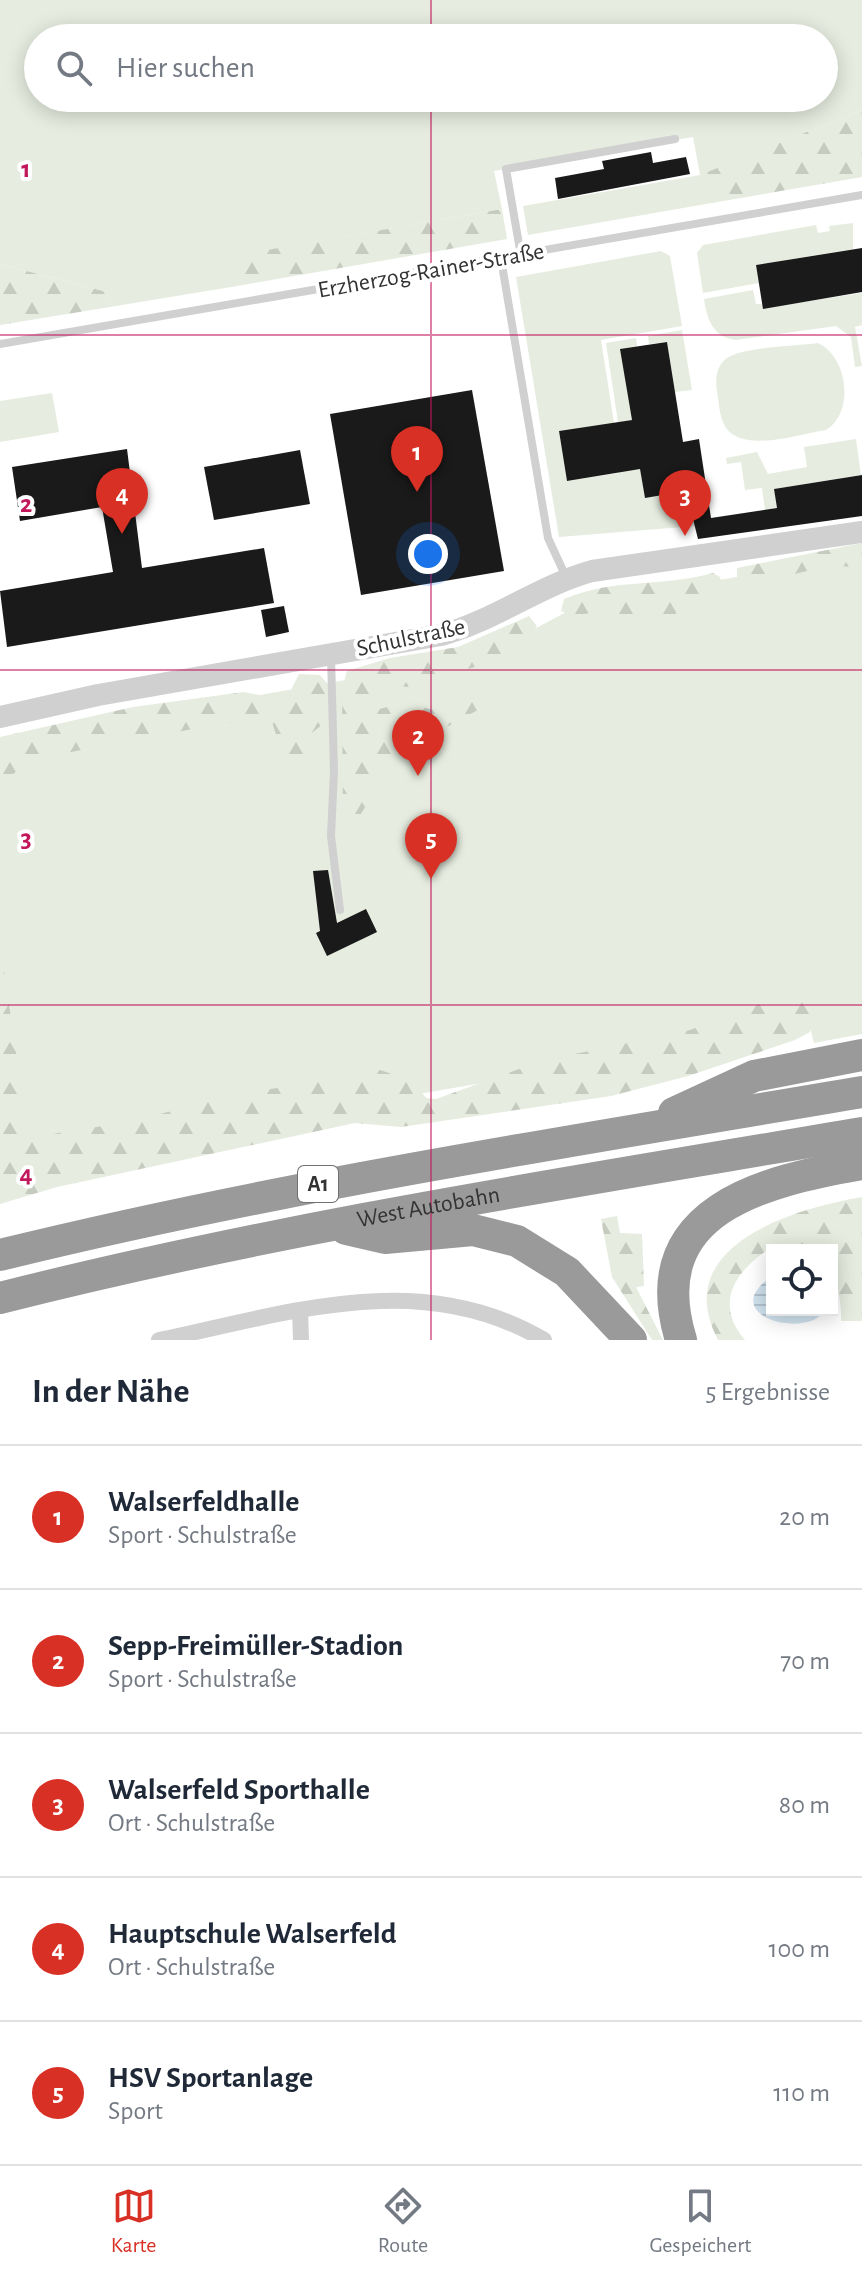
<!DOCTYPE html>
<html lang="de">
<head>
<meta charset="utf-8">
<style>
	body { margin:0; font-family:"Alegreya Sans",sans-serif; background:#f6f6f7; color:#1f2937 }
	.controls { position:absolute; right:24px; bottom:24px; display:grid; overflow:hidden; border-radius:0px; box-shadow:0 4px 20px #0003 }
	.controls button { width:72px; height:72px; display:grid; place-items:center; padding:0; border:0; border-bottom:2px solid #e0e1e3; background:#fff; color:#1f2937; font:40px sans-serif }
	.you { position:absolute; left:428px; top:554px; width:28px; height:28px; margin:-20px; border:6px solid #fff; border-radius:50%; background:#1a73e8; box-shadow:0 0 0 12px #1a73e833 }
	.badge { display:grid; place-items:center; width:52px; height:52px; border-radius:50%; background:#d93025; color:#fff; font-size:26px; font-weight:700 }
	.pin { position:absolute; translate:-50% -66px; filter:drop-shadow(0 2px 4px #0008) }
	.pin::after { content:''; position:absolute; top:42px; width:28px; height:24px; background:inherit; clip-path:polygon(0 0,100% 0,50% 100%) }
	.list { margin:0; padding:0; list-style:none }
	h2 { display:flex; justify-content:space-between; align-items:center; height:104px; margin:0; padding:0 32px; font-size:34px }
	h2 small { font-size:26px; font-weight:400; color:#747a83 }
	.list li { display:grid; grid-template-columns:52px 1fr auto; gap:24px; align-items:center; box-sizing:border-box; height:144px; padding:0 32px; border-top:2px solid #e0e1e3 }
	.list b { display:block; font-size:30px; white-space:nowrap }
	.list p { margin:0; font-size:26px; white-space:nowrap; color:#747a83 }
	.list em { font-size:26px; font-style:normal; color:#747a83 }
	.icon { flex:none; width:44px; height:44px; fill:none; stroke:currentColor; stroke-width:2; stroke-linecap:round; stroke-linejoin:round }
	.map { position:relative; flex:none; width:862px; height:1340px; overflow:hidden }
	.search { position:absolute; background:#fff; box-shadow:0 4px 20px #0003; left:24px; right:24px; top:24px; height:88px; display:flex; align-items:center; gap:20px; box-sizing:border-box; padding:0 28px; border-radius:44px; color:#747a83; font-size:30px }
	.sheet { height:824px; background:#fff }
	nav { display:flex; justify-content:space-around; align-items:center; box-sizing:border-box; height:112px; border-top:2px solid #e0e1e3; background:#fff; font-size:22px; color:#747a83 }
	nav a { display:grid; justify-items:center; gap:4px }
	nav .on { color:#d93025 }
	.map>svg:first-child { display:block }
	.grass { fill:#e6ecdf; fill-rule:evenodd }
	.forest { fill:url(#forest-firs) }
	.water { fill:url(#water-rules) }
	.building { fill:#1a1a1a }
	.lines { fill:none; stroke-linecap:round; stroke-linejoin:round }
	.service { stroke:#d0d0d0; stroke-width:8 }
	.minor { stroke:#d0d0d0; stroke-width:16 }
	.tertiary { stroke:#d0d0d0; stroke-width:22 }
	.motorway { stroke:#9a9a9a; stroke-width:32 }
	.grid { fill:none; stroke:#c2185b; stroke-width:2; stroke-opacity:0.55 }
	.labels { text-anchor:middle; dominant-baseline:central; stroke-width:8; stroke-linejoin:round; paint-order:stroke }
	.shield { fill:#fff; stroke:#707070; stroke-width:2 }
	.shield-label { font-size:22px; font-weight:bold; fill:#333 }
	.street-label { font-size:24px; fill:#333; stroke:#fff }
	.grid-label { font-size:26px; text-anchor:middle; font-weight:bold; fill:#c2185b; stroke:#fff; stroke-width:8; stroke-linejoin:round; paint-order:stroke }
</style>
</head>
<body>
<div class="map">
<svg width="862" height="1340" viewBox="0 0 862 1340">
	<defs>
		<pattern id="forest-firs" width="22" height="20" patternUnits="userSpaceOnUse" patternTransform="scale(2)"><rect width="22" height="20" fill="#e6ecdf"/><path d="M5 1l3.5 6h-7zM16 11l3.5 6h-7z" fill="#c6cbc0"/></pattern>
		<pattern id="water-rules" width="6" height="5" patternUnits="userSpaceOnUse" patternTransform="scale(2)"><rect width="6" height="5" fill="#cfe2ee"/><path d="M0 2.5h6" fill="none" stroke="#b2c2cd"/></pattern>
	</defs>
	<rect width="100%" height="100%" fill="#fff"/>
	<!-- grass -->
	<g class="grass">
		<path d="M0,0H862V110L701,175L706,204L528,235L523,206L700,175L693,137L494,171L502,209L251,253L237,286L116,306L103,291L0,264ZM38,38H824V98H38Z"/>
		<path d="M853,223V249L756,265L759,283L703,293L697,253L703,245L816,225L818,233L830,231L829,226Z"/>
		<path d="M661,251L670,256L682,326L601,340L614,423L559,431L567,481L619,473L636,445L645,497L686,491L695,526L559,537L516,277Z"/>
		<path d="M753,290L756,304H762L764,308L862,293V325L855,327L862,366L855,367L851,337L836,326L736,340C713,337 707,320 704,299Z"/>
		<path d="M682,330L692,390L675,392L667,342L649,344L648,336Z"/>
		<path d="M636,338L637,346L621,349L632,420L618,422L606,343Z"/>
		<path d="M818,343C848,357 855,412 826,430C799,434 736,456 723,422C719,413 719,401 717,392C715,379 716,366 727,358C744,347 796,346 818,343Z"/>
		<path d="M52,393L59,432L0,442V401Z"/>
		<path d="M856,439L861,475L774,489L777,508L765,510L762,488L745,490L741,462L727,464L726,458L757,452L768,474L807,467L804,447Z"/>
		<path d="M840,559L862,565V1034L814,1043L807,1016L627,1058L12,1164L0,1082V743L41,733L484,656L581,604Z"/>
	</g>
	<!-- forest -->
	<g class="forest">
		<path d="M862,110V177L706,204L700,175Z"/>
		<path d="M502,209L507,239L237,286L250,253Z"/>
		<path d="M0,264L103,291L116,306L0,325Z"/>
		<path d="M862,543V571C834,555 776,584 742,584L737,577V568Z"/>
		<path d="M713,573L720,577L722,586L716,595L689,599L674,616L661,618L637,613L624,624L616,625L596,612L573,616L561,611L564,599C617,577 660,588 713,573Z"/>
		<path d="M529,616L537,626C520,651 483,666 455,673C438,677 428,674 414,687L388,686L371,692L363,707L368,712L403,703L438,711L477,698L483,707L386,761L363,786L374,793L354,825L343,826L342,689L347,671L390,658L458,647Z"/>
		<path d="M299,674L320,675L332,689L323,724L308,736L310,777L300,782L289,774L271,719L219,724L50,756L20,768L0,786V737L133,707L244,692L269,697L290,692Z"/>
		<path d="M0,944L28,1133L34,1137L134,1121L220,1098L380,1070L413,1081L426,1098L436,1099L541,1061L690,1030L799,989C812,1003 815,1013 810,1032L795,1040L688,1076L611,1096L401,1127L355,1123L57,1187L0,1204Z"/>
		<path d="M862,1197V1321H841C842,1292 832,1276 832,1250C815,1250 799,1244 782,1245C771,1246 758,1256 750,1264C726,1287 722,1313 745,1340H718C669,1246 792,1209 862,1197Z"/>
		<path d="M617,1216L620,1233L642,1234L644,1286L636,1287L663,1340H652L612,1277L601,1219Z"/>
	</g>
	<!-- water -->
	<path class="water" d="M772,1276V1310H824C811,1340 713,1317 772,1276Z"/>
	<!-- building -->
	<g class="building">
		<path d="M651,152L653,163L686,157L690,174L558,199L555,178L604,169L602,161Z"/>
		<path d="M862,248V292L763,309L756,265Z"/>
		<path d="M667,342L683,442L699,439L711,518L777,508L774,489L862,475V516L698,539L686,491L645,498L640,469L567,481L559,431L632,420L620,349Z"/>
		<path d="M472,390L504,571L361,595L330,414Z"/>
		<path d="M127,449L142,568L264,548L274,603L7,647L0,591L113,572L102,507L20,521L12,467Z"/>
		<path d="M300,450L310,504L214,520L204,467Z"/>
		<path d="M284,606L289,632L266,637L261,610Z"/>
		<path d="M328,870L337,923L366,909L377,932L327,956L316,933L320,931L313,871Z"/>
	</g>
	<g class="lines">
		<!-- service -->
		<g class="service">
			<path d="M521,256L506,169L675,139"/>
			<path d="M501,259L548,538L566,577"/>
			<path d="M0,344L862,195"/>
			<path d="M331,656L334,771L331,836L340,910"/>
		</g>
		<!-- minor -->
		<g class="minor">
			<path d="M300,1310L301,1340"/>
			<path d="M159,1340C289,1313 421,1267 544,1340"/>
		</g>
		<!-- tertiary -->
		<path class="tertiary" d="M0,717L98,695L441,635C494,621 538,586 592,571L862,532"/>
		<!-- motorway -->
		<g class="motorway">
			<path d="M674,1113L754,1076L862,1055"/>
			<path d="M346,1229L385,1238L473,1230L517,1241L567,1272L631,1340"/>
			<path d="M0,1255C285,1185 573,1141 862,1092"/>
			<path id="s1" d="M0,1298C284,1226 574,1182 862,1133"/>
			<path d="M681,1340C641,1209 764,1181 862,1164"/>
		</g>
	</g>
	<!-- grid -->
	<path class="grid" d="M431,0V38M431,98V1340M0,335H862M0,670H862M0,1005H862"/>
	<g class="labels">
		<!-- shield labels -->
		<rect class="shield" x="298" y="1166" width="40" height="36" rx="6"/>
		<g class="shield-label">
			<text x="318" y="1184">A1</text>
		</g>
		<!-- street labels -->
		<g class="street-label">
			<text transform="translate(431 271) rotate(-10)">Erzherzog-Rainer-Straße</text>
			<text transform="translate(411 638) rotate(-12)">Schulstraße</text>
			<text stroke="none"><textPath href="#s1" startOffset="438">West Autobahn</textPath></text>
		</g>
	</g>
	<g class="grid-label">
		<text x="26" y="177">1</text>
		<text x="26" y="512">2</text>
		<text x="26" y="847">3</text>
		<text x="26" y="1182">4</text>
	</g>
</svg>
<div class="controls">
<button><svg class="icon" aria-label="locate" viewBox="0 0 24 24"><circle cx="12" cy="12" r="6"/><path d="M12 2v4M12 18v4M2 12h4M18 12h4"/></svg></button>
</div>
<div class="you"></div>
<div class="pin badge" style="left:417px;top:492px">1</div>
<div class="pin badge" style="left:418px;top:776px">2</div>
<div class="pin badge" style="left:685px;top:536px">3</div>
<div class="pin badge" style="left:122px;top:534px">4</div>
<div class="pin badge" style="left:431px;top:879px">5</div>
<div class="search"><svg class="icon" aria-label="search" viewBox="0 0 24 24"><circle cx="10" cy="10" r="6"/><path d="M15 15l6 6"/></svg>Hier suchen</div>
</div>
<section class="sheet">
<h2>In der Nähe<small>5 Ergebnisse</small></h2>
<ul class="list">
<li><span class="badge">1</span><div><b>Walserfeldhalle</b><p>Sport · Schulstraße</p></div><em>20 m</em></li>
<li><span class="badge">2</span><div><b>Sepp-Freimüller-Stadion</b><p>Sport · Schulstraße</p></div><em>70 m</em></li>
<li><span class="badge">3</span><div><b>Walserfeld Sporthalle</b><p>Ort · Schulstraße</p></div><em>80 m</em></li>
<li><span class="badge">4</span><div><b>Hauptschule Walserfeld</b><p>Ort · Schulstraße</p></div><em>100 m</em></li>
<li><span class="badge">5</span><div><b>HSV Sportanlage</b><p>Sport</p></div><em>110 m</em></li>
</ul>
</section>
<nav>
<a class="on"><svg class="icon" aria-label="map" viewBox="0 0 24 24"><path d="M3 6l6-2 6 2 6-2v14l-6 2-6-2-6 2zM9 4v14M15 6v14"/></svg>Karte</a>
<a><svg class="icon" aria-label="directions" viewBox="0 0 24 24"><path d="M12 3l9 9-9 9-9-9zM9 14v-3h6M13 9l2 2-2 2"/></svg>Route</a>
<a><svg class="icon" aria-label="saved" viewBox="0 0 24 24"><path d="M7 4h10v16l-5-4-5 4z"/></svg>Gespeichert</a>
</nav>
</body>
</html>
